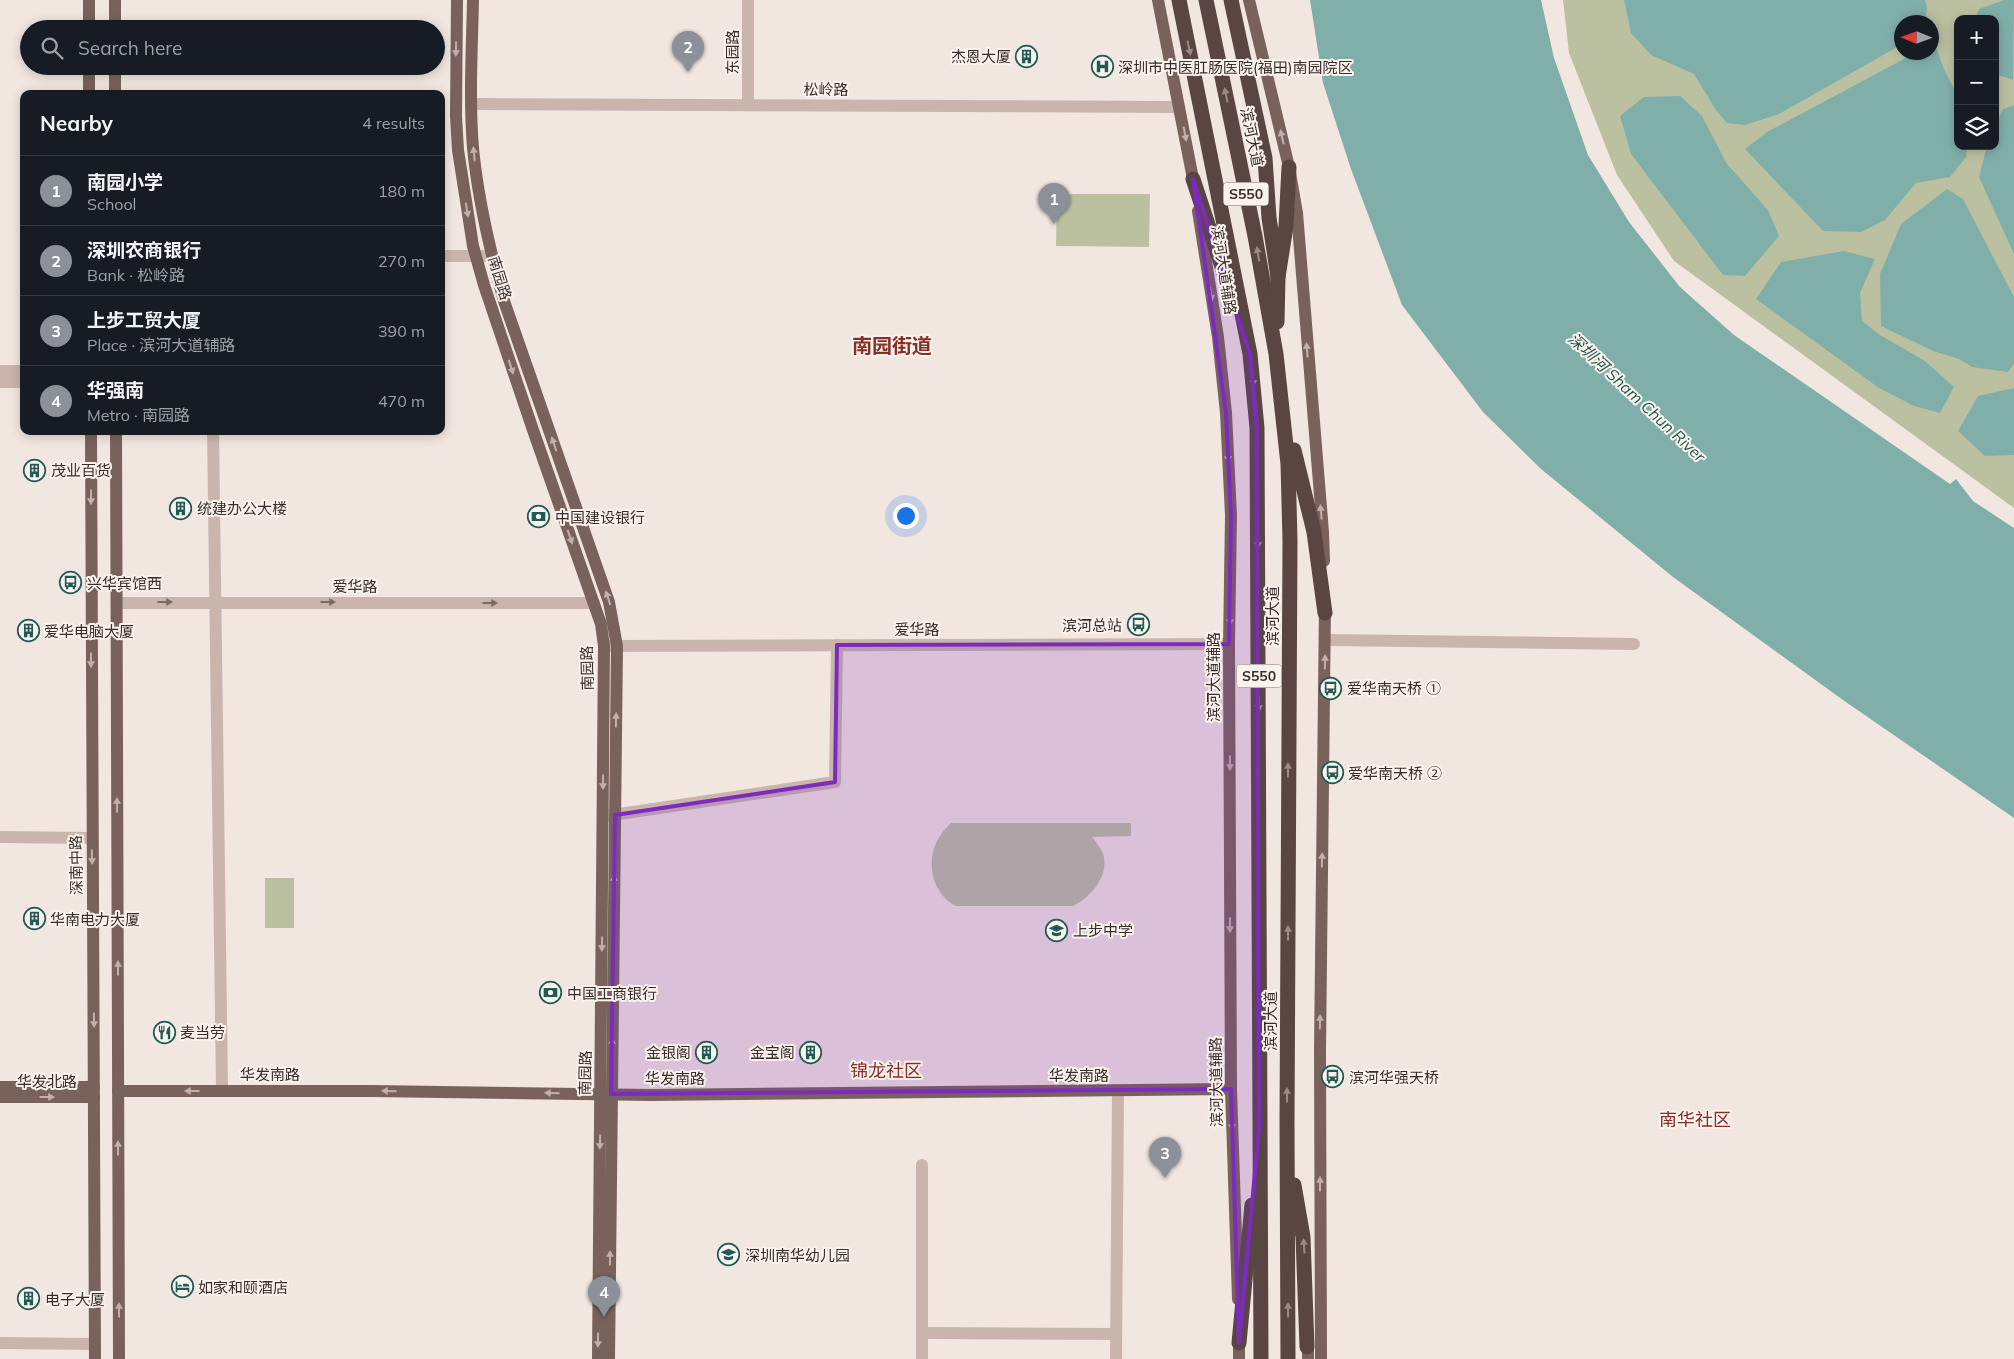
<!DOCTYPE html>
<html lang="en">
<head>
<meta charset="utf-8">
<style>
	body { margin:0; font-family:Mulish,"Noto Sans SC",sans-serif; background:#242831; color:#f1f3f6 }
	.controls { position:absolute; right:15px; top:15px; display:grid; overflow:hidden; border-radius:10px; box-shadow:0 2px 12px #0003 }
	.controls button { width:45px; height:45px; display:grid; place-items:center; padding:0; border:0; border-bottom:1px solid #363941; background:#171b24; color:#f1f3f6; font:25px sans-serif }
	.compass { position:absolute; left:1894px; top:15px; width:45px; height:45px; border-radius:50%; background:#171b24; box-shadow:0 2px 12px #0003; rotate:271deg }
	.you { position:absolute; left:905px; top:515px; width:18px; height:18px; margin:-12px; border:4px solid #fff; border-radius:50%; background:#1a73e8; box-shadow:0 0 0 8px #1a73e833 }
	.badge { display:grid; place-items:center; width:32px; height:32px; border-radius:50%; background:#8c9099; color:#fff; font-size:16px; font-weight:700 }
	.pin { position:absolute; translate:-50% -41px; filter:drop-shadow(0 1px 2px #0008) }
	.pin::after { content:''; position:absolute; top:26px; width:18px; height:15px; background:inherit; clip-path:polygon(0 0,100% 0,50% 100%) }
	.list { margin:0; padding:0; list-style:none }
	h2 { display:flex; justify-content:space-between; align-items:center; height:65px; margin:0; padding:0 20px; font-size:21px }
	h2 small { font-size:16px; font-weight:400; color:#9ea1a6 }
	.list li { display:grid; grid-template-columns:32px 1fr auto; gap:15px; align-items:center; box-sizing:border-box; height:70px; padding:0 20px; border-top:1px solid #363941 }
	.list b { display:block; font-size:19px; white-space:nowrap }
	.list p { margin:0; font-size:16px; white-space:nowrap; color:#9ea1a6 }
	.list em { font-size:16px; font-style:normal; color:#9ea1a6 }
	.icon { flex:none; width:28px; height:28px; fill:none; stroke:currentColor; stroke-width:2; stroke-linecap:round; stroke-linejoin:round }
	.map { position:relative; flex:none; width:2014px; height:1359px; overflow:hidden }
	.search { position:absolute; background:#171b24; box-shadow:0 2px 12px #0003; left:20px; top:20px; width:425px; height:55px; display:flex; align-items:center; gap:12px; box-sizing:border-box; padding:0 18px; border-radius:28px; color:#9ea1a6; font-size:19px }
	.panel { position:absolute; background:#171b24; box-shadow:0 2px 12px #0003; left:20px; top:90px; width:425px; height:345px; border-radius:10px }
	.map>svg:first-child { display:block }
	.green { fill:#bbc1a0; fill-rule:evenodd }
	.water { fill:#80afaa }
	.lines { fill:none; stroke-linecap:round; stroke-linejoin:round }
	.minor { stroke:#cab5ac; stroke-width:12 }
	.major { stroke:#7a625c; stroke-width:12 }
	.highway { stroke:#594642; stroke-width:15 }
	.oneway { fill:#998b86 }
	.oneway2 { fill:#c0b1ac }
	.oneway3 { fill:#7a6a65 }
	.marked { fill:#7b2cbf; fill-opacity:0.2; stroke:#7b2cbf; stroke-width:4; stroke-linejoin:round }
	.labels { text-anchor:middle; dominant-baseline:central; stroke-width:4; stroke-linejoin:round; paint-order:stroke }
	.shield { fill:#faf2ed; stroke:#736865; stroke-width:1 }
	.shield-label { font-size:14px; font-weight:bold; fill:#392d2b }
	.street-label { font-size:15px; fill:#392d2b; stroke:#faf2ed }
	.poi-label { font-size:15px; fill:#392d2b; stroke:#faf2ed; text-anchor:start }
	.water-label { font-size:16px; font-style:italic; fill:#215954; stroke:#faf2ed }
	.quarter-label { font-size:18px; fill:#852f26; stroke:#faf2ed }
	.district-label { font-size:20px; font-weight:bold; fill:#852f26; stroke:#faf2ed }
</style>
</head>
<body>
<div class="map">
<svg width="2014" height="1359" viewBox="0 0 2014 1359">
	<rect width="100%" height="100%" fill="#f2e7e0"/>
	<!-- green -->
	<g class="green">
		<path d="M1563,0H2014V508L1674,261L1617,175L1569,53ZM1958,19H1995V146H1958ZM1902,22H1932V52H1902Z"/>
		<path d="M1057,194H1150L1149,247L1056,246Z"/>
		<path d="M951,823H1131V836L1092,837C1096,842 1100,847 1103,854C1110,875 1091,897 1073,906H956C936,897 927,869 934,849C937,838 943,831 951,823Z"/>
		<rect x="265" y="878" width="29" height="50"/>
	</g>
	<!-- water -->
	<g class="water">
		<path d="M1310,0H1541L1554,58L1588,155L1629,222L1680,287L1734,335L1950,484L1956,479L1973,501L2014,528V818L1843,700L1673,577L1541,469L1483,412L1402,305L1351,169L1323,83Z"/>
		<path d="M1624,0H1925L1927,6L1925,22H1902L1901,45L1779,114L1745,125L1727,123L1716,110L1694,74L1651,55L1631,33Z"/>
		<path d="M2004,0H2014L2013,80L1995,74V19H1975L1979,9Z"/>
		<path d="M1934,42L1944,69L1958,97V146H1967L1966,157L1950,177L1916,183L1885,220L1861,232L1823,231L1745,149L1767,132L1915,53L1932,52V44Z"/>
		<path d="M1680,96L1702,116L1727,164L1768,210L1779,236L1745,276L1723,275L1631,154L1620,116L1644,97Z"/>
		<path d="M2014,105V254L1979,177L1987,146H1995V126L2003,109Z"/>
		<path d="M1947,189L1963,199L2014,297V364L2008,372L1972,367L1959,359L1933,351L1881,326L1880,274L1901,224Z"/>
		<path d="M1844,251L1875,259L1860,293L1862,321L1880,335L1925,361L1954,387L1940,413L1914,406L1879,388L1756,299L1781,262Z"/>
		<path d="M2014,388V455L1985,456L1958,431L1978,396Z"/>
	</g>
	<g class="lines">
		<!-- minor -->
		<g class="minor">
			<path d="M472,104L1179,107"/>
			<path d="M748,105V0"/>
			<path d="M441,256H492"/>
			<path d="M0,371H24"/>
			<path d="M0,382H24"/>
			<path d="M213,431L222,1090"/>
			<path d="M117,603H594"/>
			<path d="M1325,640L1634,644"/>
			<path d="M607,646L1229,644"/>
			<path d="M606,816L835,782L837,645"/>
			<path d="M0,837L91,838"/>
			<path d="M922,1165V1359"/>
			<path d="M922,1333L1116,1334"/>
			<path d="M0,1343L95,1344"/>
			<path d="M1116,1359L1118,1091"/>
		</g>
		<!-- major -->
		<g class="major">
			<path d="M89,0V29"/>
			<path d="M115,0V29"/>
			<path d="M457,0L456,116L458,150L473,246L484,285L533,430L601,624L604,646L598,1359"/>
			<path d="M473,0C472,49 469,99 473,148C478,200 490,251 504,301L609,602L617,646L609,1359"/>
			<path d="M1158,0L1195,189"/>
			<path d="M1249,0L1289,167L1297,213L1323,532L1324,561"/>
			<path d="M89,66V94"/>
			<path d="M115,66V94"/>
			<path d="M1198,211L1218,337L1226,413L1231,515L1229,644L1231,1089L1238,1299"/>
			<path d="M91,431L95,1359"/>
			<path d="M116,431L119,1359"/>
			<path d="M0,1087H94"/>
			<path d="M118,1091H372L651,1095L1231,1089"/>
			<path d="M0,1097H94"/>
			<path d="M1239,1334V1359"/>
			<path d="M1308,1359V1338"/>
			<path d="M1321,1359L1320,1051L1325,604"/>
		</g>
		<!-- highway -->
		<g class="highway">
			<path d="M1179,0L1250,354L1257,428L1261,1359"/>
			<path d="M1206,0L1255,236L1276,354L1288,464L1290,540L1287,1122L1288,1359"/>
			<path d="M1231,0L1265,158L1269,218L1278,277"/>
			<path d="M1193,179L1228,285"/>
			<path d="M1277,322L1278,277L1286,226L1289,167"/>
			<path d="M1294,450L1314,532L1325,613"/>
			<path d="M1294,1185L1303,1237L1307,1347"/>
			<path d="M1239,1343L1252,1205"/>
		</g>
	</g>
	<!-- one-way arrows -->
	<defs><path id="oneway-solid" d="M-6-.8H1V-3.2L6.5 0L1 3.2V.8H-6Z" transform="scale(1.25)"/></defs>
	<g class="oneway">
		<use href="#oneway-solid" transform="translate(1189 48) rotate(78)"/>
		<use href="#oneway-solid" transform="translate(1226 95) rotate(-102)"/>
		<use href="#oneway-solid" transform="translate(1258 254) rotate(-100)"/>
		<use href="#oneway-solid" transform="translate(1253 379) rotate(85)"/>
		<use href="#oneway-solid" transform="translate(1258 541) rotate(90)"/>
		<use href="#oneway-solid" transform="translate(1259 704) rotate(90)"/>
		<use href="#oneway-solid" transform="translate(1288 770) rotate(-90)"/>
		<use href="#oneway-solid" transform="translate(1288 933) rotate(-90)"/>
		<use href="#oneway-solid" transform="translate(1287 1095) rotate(-90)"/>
		<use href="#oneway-solid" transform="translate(1304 1246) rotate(-94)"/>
		<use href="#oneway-solid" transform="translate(1288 1310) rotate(-90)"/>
	</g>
	<g class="oneway2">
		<use href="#oneway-solid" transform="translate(456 49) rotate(91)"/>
		<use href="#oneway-solid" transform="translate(1185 134) rotate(79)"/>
		<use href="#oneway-solid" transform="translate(1282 137) rotate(-103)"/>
		<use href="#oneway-solid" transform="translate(474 154) rotate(-96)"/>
		<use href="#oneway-solid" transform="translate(467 210) rotate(80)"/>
		<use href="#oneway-solid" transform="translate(1211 294) rotate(81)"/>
		<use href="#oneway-solid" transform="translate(1307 350) rotate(-95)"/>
		<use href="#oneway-solid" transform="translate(511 367) rotate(72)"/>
		<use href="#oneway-solid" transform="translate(554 444) rotate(-109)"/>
		<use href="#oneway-solid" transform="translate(1228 455) rotate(87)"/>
		<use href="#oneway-solid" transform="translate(91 497) rotate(90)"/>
		<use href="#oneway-solid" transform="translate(1321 512) rotate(-95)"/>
		<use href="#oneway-solid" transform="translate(570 537) rotate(71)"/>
		<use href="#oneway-solid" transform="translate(608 598) rotate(-108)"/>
		<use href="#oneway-solid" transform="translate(1230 618) rotate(91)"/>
		<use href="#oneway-solid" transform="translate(91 660) rotate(90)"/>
		<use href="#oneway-solid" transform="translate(1325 662) rotate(-89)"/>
		<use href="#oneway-solid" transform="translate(616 720) rotate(-89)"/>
		<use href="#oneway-solid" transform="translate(1230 763) rotate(90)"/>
		<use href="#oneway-solid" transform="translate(603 782) rotate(90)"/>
		<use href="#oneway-solid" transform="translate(117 805) rotate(-90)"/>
		<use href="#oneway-solid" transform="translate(92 857) rotate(89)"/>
		<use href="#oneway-solid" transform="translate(1322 860) rotate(-89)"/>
		<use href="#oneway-solid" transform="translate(614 882) rotate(-89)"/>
		<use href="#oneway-solid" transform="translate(1230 925) rotate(90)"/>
		<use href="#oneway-solid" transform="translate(602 944) rotate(91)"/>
		<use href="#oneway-solid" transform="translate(118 968) rotate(-90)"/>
		<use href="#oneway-solid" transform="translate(94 1020) rotate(89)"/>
		<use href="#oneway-solid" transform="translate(1320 1022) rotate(-89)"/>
		<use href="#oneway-solid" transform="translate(612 1045) rotate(-89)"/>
		<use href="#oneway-solid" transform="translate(192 1091) rotate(180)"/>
		<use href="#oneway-solid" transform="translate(389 1091) rotate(-179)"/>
		<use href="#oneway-solid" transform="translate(552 1093) rotate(-179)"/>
		<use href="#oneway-solid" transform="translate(47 1097)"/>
		<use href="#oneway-solid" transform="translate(1232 1123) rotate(88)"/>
		<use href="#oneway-solid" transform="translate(600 1142) rotate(91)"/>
		<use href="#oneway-solid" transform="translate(118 1148) rotate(-90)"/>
		<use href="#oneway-solid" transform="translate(1320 1184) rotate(-90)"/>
		<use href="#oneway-solid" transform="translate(610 1258) rotate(-90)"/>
		<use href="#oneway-solid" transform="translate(119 1310) rotate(-90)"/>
		<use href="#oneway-solid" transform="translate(598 1340) rotate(91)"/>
	</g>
	<g class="oneway3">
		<use href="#oneway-solid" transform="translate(165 602)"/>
		<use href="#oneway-solid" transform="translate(328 602)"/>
		<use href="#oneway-solid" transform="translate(490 603)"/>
	</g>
	<!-- marked area -->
	<path class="marked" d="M1193,179L1250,354L1257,428L1259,1129L1239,1343L1231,1089L611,1094L615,815L835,782L837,645L1229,644L1231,515L1226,413Z"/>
	<!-- icons -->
	<defs>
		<symbol id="building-ring" viewBox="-11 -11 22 22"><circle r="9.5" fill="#faf2ed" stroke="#215954" stroke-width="1.5"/><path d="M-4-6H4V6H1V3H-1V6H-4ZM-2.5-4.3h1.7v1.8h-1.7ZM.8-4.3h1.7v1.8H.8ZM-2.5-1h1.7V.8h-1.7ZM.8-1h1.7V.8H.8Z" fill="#215954"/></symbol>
		<symbol id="hospital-ring" viewBox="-11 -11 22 22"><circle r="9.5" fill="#faf2ed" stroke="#215954" stroke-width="1.5"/><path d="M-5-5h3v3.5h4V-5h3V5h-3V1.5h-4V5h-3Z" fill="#215954"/></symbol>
		<symbol id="bank-ring" viewBox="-11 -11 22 22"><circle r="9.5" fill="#faf2ed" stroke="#215954" stroke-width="1.5"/><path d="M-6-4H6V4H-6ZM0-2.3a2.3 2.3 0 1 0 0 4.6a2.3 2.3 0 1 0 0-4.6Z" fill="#215954"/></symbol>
		<symbol id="bus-ring" viewBox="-11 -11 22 22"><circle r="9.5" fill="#faf2ed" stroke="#215954" stroke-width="1.5"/><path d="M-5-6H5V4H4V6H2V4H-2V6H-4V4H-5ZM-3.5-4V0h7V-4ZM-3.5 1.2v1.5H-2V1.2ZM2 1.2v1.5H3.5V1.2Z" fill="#215954"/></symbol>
		<symbol id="school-ring" viewBox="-11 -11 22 22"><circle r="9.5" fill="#faf2ed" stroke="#215954" stroke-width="1.5"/><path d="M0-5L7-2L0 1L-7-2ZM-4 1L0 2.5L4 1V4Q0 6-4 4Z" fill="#215954"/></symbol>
		<symbol id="restaurant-ring" viewBox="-11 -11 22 22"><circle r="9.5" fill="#faf2ed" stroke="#215954" stroke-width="1.5"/><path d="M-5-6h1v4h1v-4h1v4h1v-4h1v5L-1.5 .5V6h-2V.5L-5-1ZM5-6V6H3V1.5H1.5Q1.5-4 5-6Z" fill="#215954"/></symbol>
		<symbol id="hotel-ring" viewBox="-11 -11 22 22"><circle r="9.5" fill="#faf2ed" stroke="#215954" stroke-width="1.5"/><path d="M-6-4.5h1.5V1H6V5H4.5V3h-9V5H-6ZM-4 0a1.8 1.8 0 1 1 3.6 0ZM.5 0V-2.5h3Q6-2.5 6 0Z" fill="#215954"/></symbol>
	</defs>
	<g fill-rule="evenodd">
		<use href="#building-ring" x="1014" y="44" width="25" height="25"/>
		<use href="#hospital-ring" x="1090" y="54" width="25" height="25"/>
		<use href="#building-ring" x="22" y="458" width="25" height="25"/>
		<use href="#building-ring" x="168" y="496" width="25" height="25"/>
		<use href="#bank-ring" x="526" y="504" width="25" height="25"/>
		<use href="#bus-ring" x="58" y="570" width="25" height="25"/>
		<use href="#bus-ring" x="1126" y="612" width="25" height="25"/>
		<use href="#building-ring" x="16" y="618" width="25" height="25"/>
		<use href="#bus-ring" x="1318" y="676" width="25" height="25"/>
		<use href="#bus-ring" x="1320" y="760" width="25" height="25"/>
		<use href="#building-ring" x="22" y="906" width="25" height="25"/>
		<use href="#school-ring" x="1044" y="918" width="25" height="25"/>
		<use href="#bank-ring" x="538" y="980" width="25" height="25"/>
		<use href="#restaurant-ring" x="152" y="1020" width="25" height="25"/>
		<use href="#building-ring" x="694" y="1040" width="25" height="25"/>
		<use href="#building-ring" x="798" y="1040" width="25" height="25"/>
		<use href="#bus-ring" x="1320" y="1064" width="25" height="25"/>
		<use href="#school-ring" x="716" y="1242" width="25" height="25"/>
		<use href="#hotel-ring" x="170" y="1274" width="25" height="25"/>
		<use href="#building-ring" x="16" y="1286" width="25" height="25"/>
	</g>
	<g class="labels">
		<!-- shield labels -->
		<g class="shield">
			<rect x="1223.5" y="182.5" width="45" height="23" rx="4"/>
			<rect x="1236.5" y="664.5" width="45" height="23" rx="4"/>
		</g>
		<g class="shield-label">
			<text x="1246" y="194">S550</text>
			<text x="1259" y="676">S550</text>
		</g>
		<!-- street labels -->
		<g class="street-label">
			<text transform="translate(732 52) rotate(-90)">东园路</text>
			<text x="826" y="89">松岭路</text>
			<text transform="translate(1252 137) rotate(78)">滨河大道</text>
			<text transform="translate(1224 270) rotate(81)">滨河大道辅路</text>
			<text transform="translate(500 278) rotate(73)">南园路</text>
			<text x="355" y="586">爱华路</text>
			<text transform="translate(1272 616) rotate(-90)">滨河大道</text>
			<text x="917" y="629">爱华路</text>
			<text transform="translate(587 668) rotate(-91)">南园路</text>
			<text transform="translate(1213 677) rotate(-90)">滨河大道辅路</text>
			<text transform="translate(76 865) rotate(-91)">深南中路</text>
			<text transform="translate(1270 1021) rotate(-90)">滨河大道</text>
			<text transform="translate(585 1073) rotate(-89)">南园路</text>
			<text x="270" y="1074">华发南路</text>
			<text x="1079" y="1075">华发南路</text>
			<text x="675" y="1078">华发南路</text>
			<text x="47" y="1081">华发北路</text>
			<text transform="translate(1216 1082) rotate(-91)">滨河大道辅路</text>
		</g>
		<!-- poi labels -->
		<g class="poi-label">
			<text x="1011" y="56" text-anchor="end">杰恩大厦</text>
			<text x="1118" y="67">深圳市中医肛肠医院(福田)南园院区</text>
			<text x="51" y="470">茂业百货</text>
			<text x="197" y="508">统建办公大楼</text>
			<text x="555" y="517">中国建设银行</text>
			<text x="87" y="583">兴华宾馆西</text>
			<text x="1122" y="625" text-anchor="end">滨河总站</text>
			<text x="44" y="631">爱华电脑大厦</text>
			<text x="1347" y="688">爱华南天桥 ①</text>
			<text x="1348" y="773">爱华南天桥 ②</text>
			<text x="50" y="919">华南电力大厦</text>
			<text x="1073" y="930">上步中学</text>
			<text x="567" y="993">中国工商银行</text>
			<text x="180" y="1032">麦当劳</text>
			<text x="691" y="1052" text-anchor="end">金银阁</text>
			<text x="795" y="1052" text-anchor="end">金宝阁</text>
			<text x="1349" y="1077">滨河华强天桥</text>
			<text x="745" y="1255">深圳南华幼儿园</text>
			<text x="198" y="1287">如家和颐酒店</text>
			<text x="45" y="1299">电子大厦</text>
		</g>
		<!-- water labels -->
		<g class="water-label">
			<text transform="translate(1637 397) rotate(43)">深圳河 Sham Chun River</text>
		</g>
		<!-- quarter labels -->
		<g class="quarter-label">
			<text x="886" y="1070">锦龙社区</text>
			<text x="1695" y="1119">南华社区</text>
		</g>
		<!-- district labels -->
		<g class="district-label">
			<text x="892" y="345">南园街道</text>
		</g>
	</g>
</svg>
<div class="controls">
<button>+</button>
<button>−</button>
<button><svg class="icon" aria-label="layers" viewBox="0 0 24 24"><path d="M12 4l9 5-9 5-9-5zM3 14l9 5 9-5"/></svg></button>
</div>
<svg class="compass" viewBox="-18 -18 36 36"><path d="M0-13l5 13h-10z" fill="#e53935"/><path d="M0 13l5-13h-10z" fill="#9ea1a6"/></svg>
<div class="you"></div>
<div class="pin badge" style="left:1054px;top:224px">1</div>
<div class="pin badge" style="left:688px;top:72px">2</div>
<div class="pin badge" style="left:1165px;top:1178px">3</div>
<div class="pin badge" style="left:604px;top:1317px">4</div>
<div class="search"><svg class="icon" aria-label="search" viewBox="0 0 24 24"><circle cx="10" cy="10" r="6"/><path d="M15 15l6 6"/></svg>Search here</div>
<section class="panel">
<h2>Nearby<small>4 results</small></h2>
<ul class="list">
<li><span class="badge">1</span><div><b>南园小学</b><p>School</p></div><em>180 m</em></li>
<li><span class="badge">2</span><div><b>深圳农商银行</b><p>Bank · 松岭路</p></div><em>270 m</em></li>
<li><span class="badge">3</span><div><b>上步工贸大厦</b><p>Place · 滨河大道辅路</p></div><em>390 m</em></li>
<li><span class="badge">4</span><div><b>华强南</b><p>Metro · 南园路</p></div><em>470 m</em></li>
</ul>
</section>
</div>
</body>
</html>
